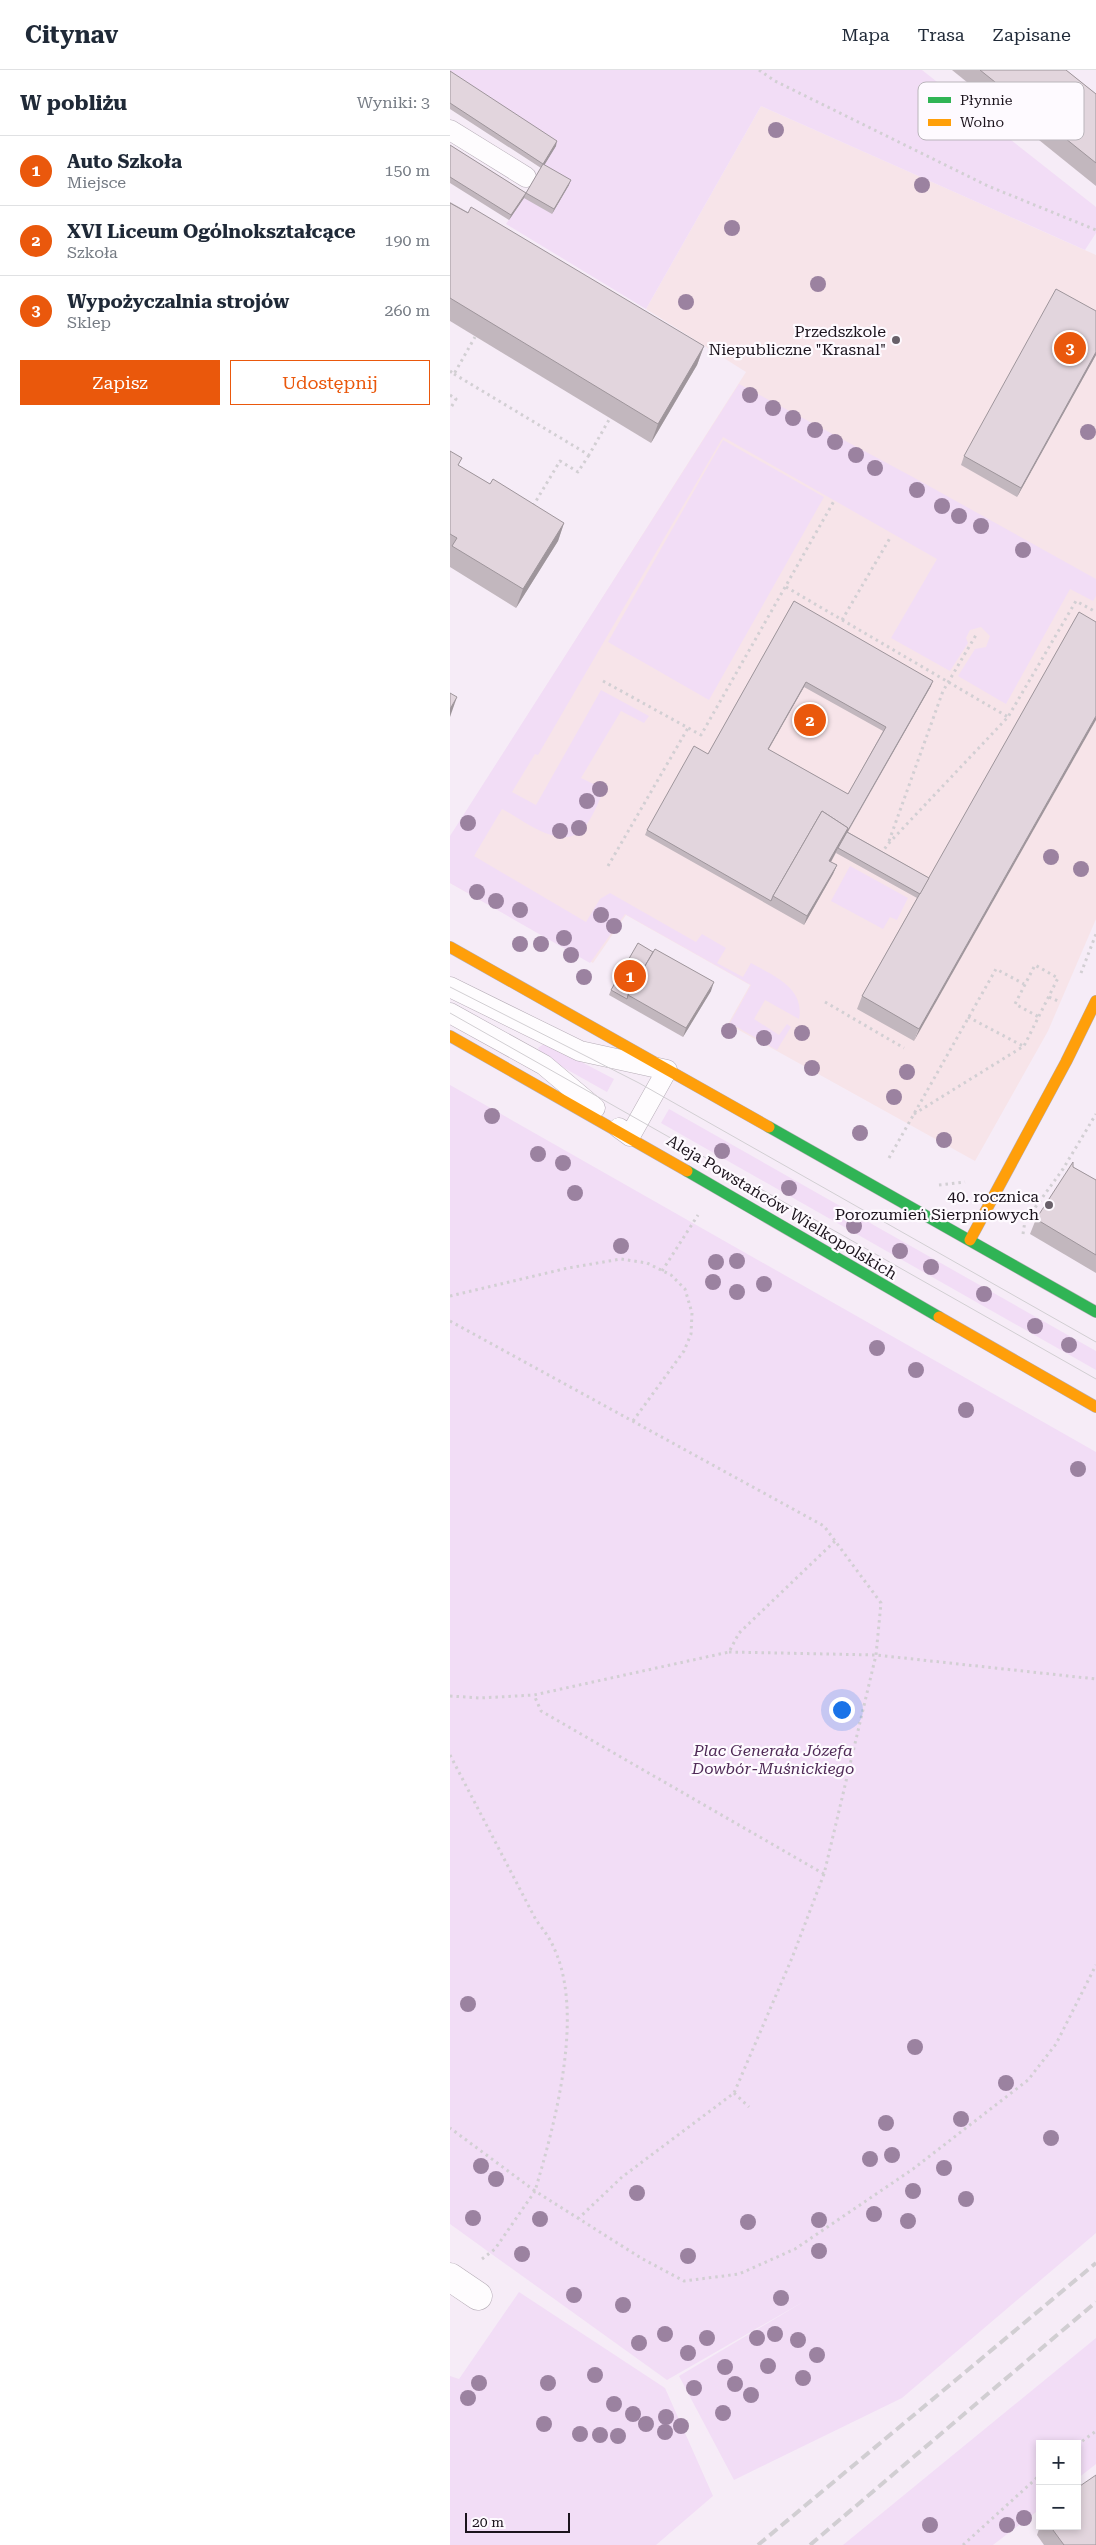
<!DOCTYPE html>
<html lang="pl">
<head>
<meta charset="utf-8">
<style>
	body { margin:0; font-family:"Roboto Serif",serif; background:#f2f2f3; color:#1f2937 }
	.controls { position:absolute; right:15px; bottom:15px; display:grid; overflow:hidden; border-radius:0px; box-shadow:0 2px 8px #0003 }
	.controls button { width:45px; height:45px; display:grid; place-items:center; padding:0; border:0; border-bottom:1px solid #e0e1e3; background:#fff; color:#1f2937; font:25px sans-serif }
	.scale { position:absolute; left:15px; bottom:12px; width:105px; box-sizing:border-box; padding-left:5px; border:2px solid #1c141d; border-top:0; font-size:14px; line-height:18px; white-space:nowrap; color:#1c141d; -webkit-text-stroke:4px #fefaff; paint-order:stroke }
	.you { position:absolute; left:391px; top:1639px; width:18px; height:18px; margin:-12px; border:4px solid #fff; border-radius:50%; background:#1a73e8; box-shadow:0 0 0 8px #1a73e833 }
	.badge { display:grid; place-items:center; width:32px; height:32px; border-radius:50%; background:#ea580c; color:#fff; font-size:16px; font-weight:700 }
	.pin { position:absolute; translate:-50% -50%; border:2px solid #fff; box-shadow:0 1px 5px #0006 }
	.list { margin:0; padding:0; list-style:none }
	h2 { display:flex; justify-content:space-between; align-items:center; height:65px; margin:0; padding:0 20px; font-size:21px }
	h2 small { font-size:16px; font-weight:400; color:#747a83 }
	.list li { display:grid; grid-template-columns:32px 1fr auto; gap:15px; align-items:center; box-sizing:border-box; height:70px; padding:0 20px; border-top:1px solid #e0e1e3 }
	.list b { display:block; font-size:19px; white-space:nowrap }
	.list p { margin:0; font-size:16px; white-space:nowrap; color:#747a83 }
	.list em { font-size:16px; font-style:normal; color:#747a83 }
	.actions { display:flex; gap:10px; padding:15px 20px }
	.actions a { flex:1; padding:11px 0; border:1px solid #ea580c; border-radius:0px; text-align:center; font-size:18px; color:#ea580c }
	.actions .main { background:#ea580c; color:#fff }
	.map { position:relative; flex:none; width:646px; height:2475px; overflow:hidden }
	header { display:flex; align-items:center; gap:30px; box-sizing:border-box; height:70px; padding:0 25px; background:#fff; border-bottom:1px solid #e0e1e3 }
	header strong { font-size:24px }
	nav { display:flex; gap:28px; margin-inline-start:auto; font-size:18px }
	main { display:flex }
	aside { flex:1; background:#fff }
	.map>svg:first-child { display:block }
	.education { fill:#f7e4e9 }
	.green { fill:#f2ddf6 }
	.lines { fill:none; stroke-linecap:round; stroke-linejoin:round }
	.lane-casing { stroke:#b6adb7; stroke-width:21 }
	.street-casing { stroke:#b6adb7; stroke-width:29 }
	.fast-casing { stroke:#b6adb7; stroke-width:12 }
	.slow-casing { stroke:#b6adb7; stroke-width:12 }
	.path { stroke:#d2cfd3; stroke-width:3; stroke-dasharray:2.5 4; stroke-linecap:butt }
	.lane { stroke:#fefcfe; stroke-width:20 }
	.street { stroke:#fefcfe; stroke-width:28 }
	.fast { stroke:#30b455; stroke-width:11 }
	.slow { stroke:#ff9f0a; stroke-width:11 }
	.tram { stroke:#d1ced2; stroke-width:1 }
	.rail { stroke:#d1ced2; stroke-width:4; stroke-dasharray:10 5; stroke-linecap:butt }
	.tree { fill:#9b82a0 }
	.wall { fill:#c2b7be; fill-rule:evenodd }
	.shaded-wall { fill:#9e959b }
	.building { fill:#e2d5dd; stroke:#9e959b; fill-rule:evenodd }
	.poi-dot { fill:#686069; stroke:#fefaff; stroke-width:2 }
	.labels { text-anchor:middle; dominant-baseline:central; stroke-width:4.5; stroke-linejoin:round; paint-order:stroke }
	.poi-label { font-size:16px; fill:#1c141d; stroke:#fefaff; text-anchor:end }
	.street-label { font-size:16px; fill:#1c141d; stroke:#fefaff }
	.park-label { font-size:16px; font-style:italic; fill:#502b58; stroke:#fefaff }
	.key { fill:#fefaff; stroke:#bab5bb; stroke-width:1 }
	.key-label { font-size:14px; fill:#1c141d }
</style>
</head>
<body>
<header>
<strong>Citynav</strong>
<nav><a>Mapa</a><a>Trasa</a><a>Zapisane</a></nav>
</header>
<main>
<aside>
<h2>W pobliżu<small>Wyniki: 3</small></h2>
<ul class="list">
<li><span class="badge">1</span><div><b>Auto Szkoła</b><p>Miejsce</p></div><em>150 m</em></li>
<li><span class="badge">2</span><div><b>XVI Liceum Ogólnokształcące</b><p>Szkoła</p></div><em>190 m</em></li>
<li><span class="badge">3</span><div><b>Wypożyczalnia strojów</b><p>Sklep</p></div><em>260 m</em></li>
</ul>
<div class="actions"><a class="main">Zapisz</a><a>Udostępnij</a></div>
</aside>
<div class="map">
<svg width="646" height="2475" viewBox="0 0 646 2475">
	<rect width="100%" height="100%" fill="#f6ecf7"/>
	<!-- education -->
	<path class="education" d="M311,36L646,185V849L598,961L525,1091L278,954L300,915L176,845L143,893L0,813V767L296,302L196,239Z"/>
	<!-- green -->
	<g class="green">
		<path d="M0,0H472L646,137V163L635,180L311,36L196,239L56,154L92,99L0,7Z"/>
		<path d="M289,314L461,406L646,509V526L643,531L620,519L556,634L508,606L525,579L536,577L540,566L531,557L520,560L516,568L518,573L500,601L441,568L487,489L273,367L88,685L85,684L62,722L86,735L151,620L199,646L194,653L171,641L131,708L154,719C149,731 144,744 137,754C116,786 75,751 52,739L24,786L136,852L150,829L160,823L246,872L252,864L276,878L267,893L293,907L301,893C324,906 355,918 349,949L315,930L304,949L329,965L337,954L341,957L327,980L280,953L301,915L175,844L140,893L0,813V766Z"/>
		<path d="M273,370L374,427L259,630L158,572Z"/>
		<path d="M400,796L458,828L447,850L440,847L433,859L381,831Z"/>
		<path d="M95,973L164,1009L157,1022L91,985L88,978Z"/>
		<path d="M0,1015L646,1382V2163L452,2328L284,2410L229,2306L358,2229L217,2310L0,2154Z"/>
		<path d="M219,1039L646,1281V1300L211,1053Z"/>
		<path d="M69,2222L215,2318L263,2426L206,2475H0V2306L9,2309Z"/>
		<path d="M646,2268V2394L627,2409V2374H590V2439L543,2475H393Z"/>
	</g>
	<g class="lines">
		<defs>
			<g id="lane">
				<path d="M0,60L76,107"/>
				<path d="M0,917L130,981L217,1000L180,1066L169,1058"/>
				<path d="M0,943L94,995L145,1038"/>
			</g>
			<path id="street" d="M0,2207L28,2226"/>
			<g id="fast">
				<path d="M319,1057L646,1242"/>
				<path d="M237,1101L489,1247"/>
			</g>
			<g id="slow">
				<path d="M0,877L319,1057"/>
				<path d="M0,966L237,1101"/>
				<path d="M520,1170L616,992L646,931"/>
				<path d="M489,1247L646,1337"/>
			</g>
		</defs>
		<!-- lane casing -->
		<use href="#lane" class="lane-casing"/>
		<!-- street casing -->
		<use href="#street" class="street-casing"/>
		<!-- fast casing -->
		<use href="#fast" class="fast-casing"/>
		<!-- slow casing -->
		<use href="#slow" class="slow-casing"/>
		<!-- path -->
		<g class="path">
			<path d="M309,0L325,11L538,116L646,160"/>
			<path d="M0,301L4,304L25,267"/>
			<path d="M4,304L139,385L160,348"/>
			<path d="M0,325L6,329L0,339"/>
			<path d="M83,436L110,391L128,402L139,385"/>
			<path d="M336,517L558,647"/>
			<path d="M392,550L440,468"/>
			<path d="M153,611L251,665L384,431"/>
			<path d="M439,771L493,621L526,565"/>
			<path d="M431,784L438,774L558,647L626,531L646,542"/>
			<path d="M158,796L238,658"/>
			<path d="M631,903L646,864"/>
			<path d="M599,927L610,932"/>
			<path d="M375,932L454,978"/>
			<path d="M518,947L573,976"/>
			<path d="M464,1044L574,976L608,908L585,895L565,934L589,947"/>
			<path d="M439,1088L546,899L574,914"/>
			<path d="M489,1115L515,1112"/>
			<path d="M571,1142L579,1146L613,1099L646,1044"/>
			<path d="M573,1164L575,1151L579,1146"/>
			<path d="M212,1201L248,1145"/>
			<path d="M0,1226L118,1198L171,1189L197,1193L221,1205L235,1219L242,1243L241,1264L234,1281L183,1351"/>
			<path d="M0,1251L374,1456L431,1533L426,1585L374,1804L342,1888L284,2023L172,2107L129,2148"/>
			<path d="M279,1582L426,1585L646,1609"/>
			<path d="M0,1626L30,1628L84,1625"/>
			<path d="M0,1685L86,1850C91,1857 97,1864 101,1872C137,1938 105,2053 85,2121L0,2058"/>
			<path d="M374,1804L91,1641L84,1625L279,1582L289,1563L385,1471"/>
			<path d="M284,2023L299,2037"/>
			<path d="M32,2189L45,2179L85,2121L191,2188L234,2211L289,2204L345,2179L463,2099L578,2010L606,1974L646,1895"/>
			<path d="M627,2375L646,2361"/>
			<path d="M513,2475L590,2405"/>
		</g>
		<!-- lane -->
		<use href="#lane" class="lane"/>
		<!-- street -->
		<use href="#street" class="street"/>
		<!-- fast -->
		<use href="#fast" class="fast"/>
		<!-- slow -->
		<use href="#slow" class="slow"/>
		<!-- tram -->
		<g class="tram">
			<path d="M0,917L189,1013L646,1272"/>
			<path d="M0,943L646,1309"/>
		</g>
		<!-- rail -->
		<g class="rail">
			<path d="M308,2475L646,2193"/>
			<path d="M360,2475L646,2232"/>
		</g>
	</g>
	<!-- trees -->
	<g class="tree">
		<circle cx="326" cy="60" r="8"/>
		<circle cx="472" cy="115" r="8"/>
		<circle cx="282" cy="158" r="8"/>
		<circle cx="368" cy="214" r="8"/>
		<circle cx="236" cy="232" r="8"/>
		<circle cx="300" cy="325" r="8"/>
		<circle cx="323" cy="338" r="8"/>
		<circle cx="343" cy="348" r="8"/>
		<circle cx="365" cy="360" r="8"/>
		<circle cx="638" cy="362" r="8"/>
		<circle cx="385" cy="372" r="8"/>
		<circle cx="406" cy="385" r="8"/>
		<circle cx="425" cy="398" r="8"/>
		<circle cx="467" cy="420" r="8"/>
		<circle cx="492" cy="436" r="8"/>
		<circle cx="509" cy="446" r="8"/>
		<circle cx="531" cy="456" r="8"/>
		<circle cx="573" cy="480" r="8"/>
		<circle cx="150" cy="719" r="8"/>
		<circle cx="137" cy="731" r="8"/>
		<circle cx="18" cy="753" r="8"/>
		<circle cx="129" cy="758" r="8"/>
		<circle cx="110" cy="761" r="8"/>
		<circle cx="601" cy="787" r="8"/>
		<circle cx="631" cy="799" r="8"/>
		<circle cx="27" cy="822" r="8"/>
		<circle cx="46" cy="831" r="8"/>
		<circle cx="70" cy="840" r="8"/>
		<circle cx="151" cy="845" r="8"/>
		<circle cx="164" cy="856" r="8"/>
		<circle cx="114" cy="868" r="8"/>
		<circle cx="70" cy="874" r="8"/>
		<circle cx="91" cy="874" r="8"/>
		<circle cx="121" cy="885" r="8"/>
		<circle cx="134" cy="907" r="8"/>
		<circle cx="279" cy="961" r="8"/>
		<circle cx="352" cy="963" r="8"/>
		<circle cx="314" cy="968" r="8"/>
		<circle cx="362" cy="998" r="8"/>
		<circle cx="457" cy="1002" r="8"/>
		<circle cx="444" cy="1027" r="8"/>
		<circle cx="42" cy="1046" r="8"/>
		<circle cx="410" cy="1063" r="8"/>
		<circle cx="494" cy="1070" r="8"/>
		<circle cx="272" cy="1081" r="8"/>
		<circle cx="88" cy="1084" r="8"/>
		<circle cx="113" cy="1093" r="8"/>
		<circle cx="339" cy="1118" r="8"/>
		<circle cx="125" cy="1123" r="8"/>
		<circle cx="404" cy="1156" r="8"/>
		<circle cx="171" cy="1176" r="8"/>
		<circle cx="450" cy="1181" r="8"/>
		<circle cx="287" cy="1191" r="8"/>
		<circle cx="266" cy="1192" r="8"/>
		<circle cx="481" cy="1197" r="8"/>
		<circle cx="263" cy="1212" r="8"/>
		<circle cx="314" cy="1214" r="8"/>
		<circle cx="287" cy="1222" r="8"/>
		<circle cx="534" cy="1224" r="8"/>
		<circle cx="585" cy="1256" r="8"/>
		<circle cx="619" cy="1275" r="8"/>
		<circle cx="427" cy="1278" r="8"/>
		<circle cx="466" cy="1300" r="8"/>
		<circle cx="516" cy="1340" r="8"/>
		<circle cx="628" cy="1399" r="8"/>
		<circle cx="18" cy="1934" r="8"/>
		<circle cx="465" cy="1977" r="8"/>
		<circle cx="556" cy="2013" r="8"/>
		<circle cx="511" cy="2049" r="8"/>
		<circle cx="436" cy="2053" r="8"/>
		<circle cx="601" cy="2068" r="8"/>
		<circle cx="442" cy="2085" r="8"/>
		<circle cx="420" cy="2089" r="8"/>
		<circle cx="31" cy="2096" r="8"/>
		<circle cx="494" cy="2098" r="8"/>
		<circle cx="46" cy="2109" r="8"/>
		<circle cx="463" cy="2121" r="8"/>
		<circle cx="187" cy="2123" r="8"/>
		<circle cx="516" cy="2129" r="8"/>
		<circle cx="424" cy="2144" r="8"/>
		<circle cx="23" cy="2148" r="8"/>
		<circle cx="90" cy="2149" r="8"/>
		<circle cx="369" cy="2150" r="8"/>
		<circle cx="458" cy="2151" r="8"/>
		<circle cx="298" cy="2152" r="8"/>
		<circle cx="369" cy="2181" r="8"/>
		<circle cx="72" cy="2184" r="8"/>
		<circle cx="238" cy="2186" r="8"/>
		<circle cx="124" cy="2225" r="8"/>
		<circle cx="331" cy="2228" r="8"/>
		<circle cx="173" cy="2235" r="8"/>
		<circle cx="215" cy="2264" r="8"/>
		<circle cx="325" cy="2264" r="8"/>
		<circle cx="257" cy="2268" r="8"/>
		<circle cx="307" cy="2268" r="8"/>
		<circle cx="348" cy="2270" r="8"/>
		<circle cx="189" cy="2273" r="8"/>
		<circle cx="238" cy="2283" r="8"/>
		<circle cx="367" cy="2285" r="8"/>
		<circle cx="318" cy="2296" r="8"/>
		<circle cx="275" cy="2297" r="8"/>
		<circle cx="145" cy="2305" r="8"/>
		<circle cx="353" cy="2308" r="8"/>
		<circle cx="29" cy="2313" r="8"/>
		<circle cx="98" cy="2313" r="8"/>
		<circle cx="285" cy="2314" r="8"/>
		<circle cx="244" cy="2318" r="8"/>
		<circle cx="301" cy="2325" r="8"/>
		<circle cx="18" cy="2328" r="8"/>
		<circle cx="164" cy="2334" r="8"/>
		<circle cx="273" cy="2343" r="8"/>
		<circle cx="183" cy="2344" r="8"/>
		<circle cx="216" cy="2347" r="8"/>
		<circle cx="94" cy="2354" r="8"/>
		<circle cx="196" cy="2354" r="8"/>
		<circle cx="231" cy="2356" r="8"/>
		<circle cx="215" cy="2362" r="8"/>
		<circle cx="130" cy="2364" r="8"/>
		<circle cx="150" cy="2365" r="8"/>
		<circle cx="168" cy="2366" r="8"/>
		<circle cx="574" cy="2448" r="8"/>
		<circle cx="480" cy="2455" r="8"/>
		<circle cx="557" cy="2455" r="8"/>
	</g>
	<!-- wall -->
	<g class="wall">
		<path d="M502,0H616L646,24V116Z"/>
		<path d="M0,1L106,76L94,95L119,115L102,144L74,128L59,150L0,113V75L76,123L91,98L0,39Z"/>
		<path d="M0,132L254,276L247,295L201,373L0,251Z"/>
		<path d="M646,241V285L567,427L511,395L514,386Z"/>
		<path d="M0,381L9,396L40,414L114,453L108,471L66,538L0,497Z"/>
		<path d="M344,531L481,616L398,762L479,808L629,542L464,971L407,939L412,926L467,828L386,783L387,781L381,792L387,795L383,804L354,855L195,765L197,760L258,684ZM354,617L433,661L398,724L318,679Z"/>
		<path d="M161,920L261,921L233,967L159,925Z"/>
		<path d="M623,1097L646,1110V1203L580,1164L586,1149Z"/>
		<path d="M590,2456H627L646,2475H594L587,2465Z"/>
	</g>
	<!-- shaded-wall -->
	<g class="shaded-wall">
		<path d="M107,71L106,76L92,99L93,94Z"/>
		<path d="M121,110L119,115L102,144L104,139Z"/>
		<path d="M76,123L74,128L59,150L61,145Z"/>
		<path d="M254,276L247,295L201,373L208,354Z"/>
		<path d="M646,282V285L567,427L571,418Z"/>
		<path d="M114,453L108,471L66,538L73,519Z"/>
		<path d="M483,611L481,616L388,778L376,801L379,791Z"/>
		<path d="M356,612L354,617L316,684L318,679Z"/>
		<path d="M7,627L0,647V639Z"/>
		<path d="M646,646V650L464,971L469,959Z"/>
		<path d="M387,795L383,804L354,855L357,846Z"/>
		<path d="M264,912L261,921L233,967L236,958Z"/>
	</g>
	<!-- building -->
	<g class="building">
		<path d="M530,0H616L646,24V93Z"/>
		<path d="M0,1L107,71L93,94L0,33Z"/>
		<path d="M0,75L76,123L61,145L0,107Z"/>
		<path d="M93,94L121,110L104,139L76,123Z"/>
		<path d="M0,133L18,143L21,137L254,276L208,354L0,228Z"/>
		<path d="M606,219L646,241V282L571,418L514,386Z"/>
		<path d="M0,381L12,388L8,395L40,414L43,409L114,453L73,519L2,476L7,468L0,464Z"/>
		<path d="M344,531L483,611L397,762L398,758L372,741L323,826L321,831L197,760L244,676L258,684ZM356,612L436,657L398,724L318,679Z"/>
		<path d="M629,542L646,552V646L469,959L412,926Z"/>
		<path d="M0,623L7,627L0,639Z"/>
		<path d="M372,741L398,758L379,791L387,795L357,846L323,826Z"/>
		<path d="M397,762L479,808L470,824L388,778Z"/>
		<path d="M188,873L203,882L178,925L177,929L161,920Z"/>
		<path d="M205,879L264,912L236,958L178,925Z"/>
		<path d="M623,1092V1097L646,1110V1185L586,1149Z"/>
		<path d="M646,2405V2475H614L600,2456H627V2418Z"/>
	</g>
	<!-- markers -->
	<g class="poi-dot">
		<circle cx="446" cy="270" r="5"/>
		<circle cx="599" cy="1135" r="5"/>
	</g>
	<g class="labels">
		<!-- poi labels -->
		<g class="poi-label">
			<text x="436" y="261">Przedszkole<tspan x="436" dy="18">Niepubliczne "Krasnal"</tspan></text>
			<text x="589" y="1126">40. rocznica<tspan x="589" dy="18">Porozumień Sierpniowych</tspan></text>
		</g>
		<!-- street labels -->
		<g class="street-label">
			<text transform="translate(332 1137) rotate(31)">Aleja Powstańców Wielkopolskich</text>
		</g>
		<!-- park labels -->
		<g class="park-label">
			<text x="323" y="1680">Plac Generała Józefa<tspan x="323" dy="18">Dowbór-Muśnickiego</tspan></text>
		</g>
	</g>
	<!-- legend -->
	<rect x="468" y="12" width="166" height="58" rx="8" class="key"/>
	<rect x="478" y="27" width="23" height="6" fill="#30b455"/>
	<rect x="478" y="49" width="23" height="7" fill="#ff9f0a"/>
	<g class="key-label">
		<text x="510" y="35">Płynnie</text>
		<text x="510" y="57">Wolno</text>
	</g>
</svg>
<div class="controls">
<button>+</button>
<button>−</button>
</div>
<div class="scale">20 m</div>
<div class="you"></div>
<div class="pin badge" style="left:180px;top:906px">1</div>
<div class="pin badge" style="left:360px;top:650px">2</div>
<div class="pin badge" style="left:620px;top:278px">3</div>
</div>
</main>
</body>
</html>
